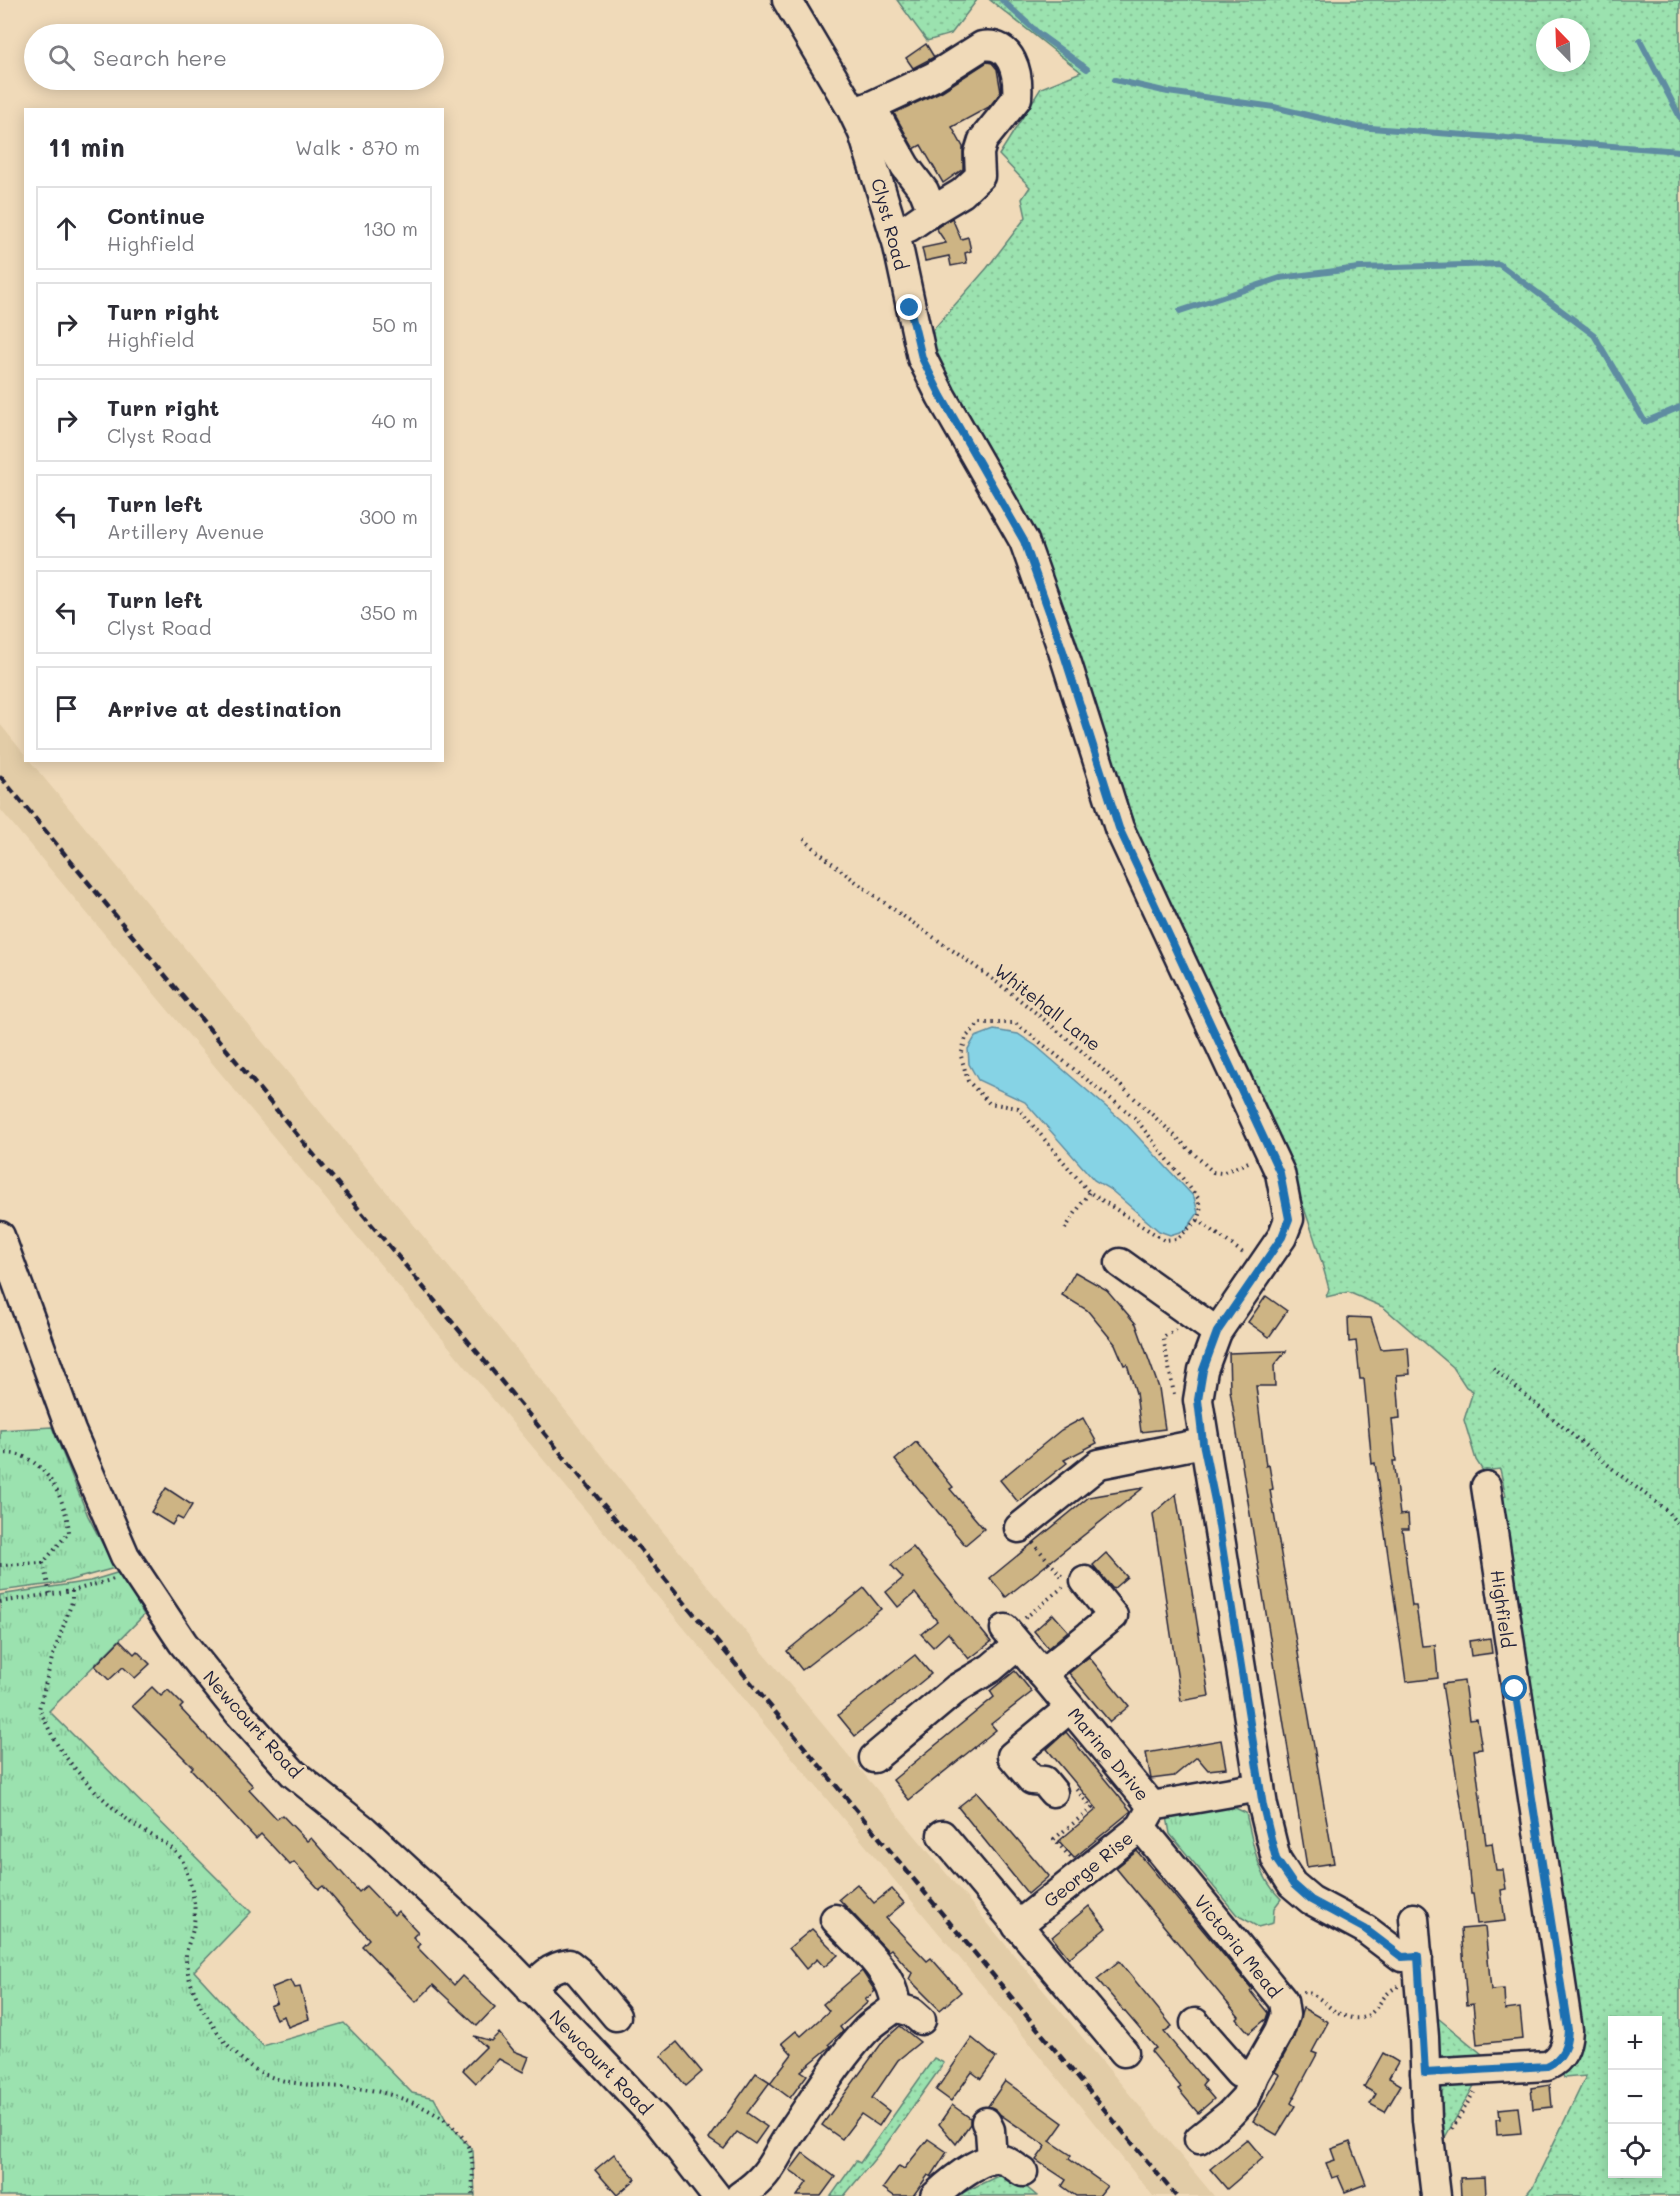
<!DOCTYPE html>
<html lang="en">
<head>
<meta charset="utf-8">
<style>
	body { margin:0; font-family:Mali,sans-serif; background:#f2f2f3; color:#2b2b33 }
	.controls { position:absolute; right:18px; bottom:18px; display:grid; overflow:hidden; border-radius:0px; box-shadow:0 3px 15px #0003 }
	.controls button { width:54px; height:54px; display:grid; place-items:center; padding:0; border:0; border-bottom:2px solid #e1e1e2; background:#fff; color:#2b2b33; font:30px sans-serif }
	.compass { position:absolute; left:1536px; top:18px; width:54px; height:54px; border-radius:50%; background:#fff; box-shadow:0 3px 15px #0003; rotate:337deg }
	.stop { position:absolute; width:18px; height:18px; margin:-14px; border:4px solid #1f6fb2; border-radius:50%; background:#fff }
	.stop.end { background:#1f6fb2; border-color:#fff; box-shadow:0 2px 6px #0008 }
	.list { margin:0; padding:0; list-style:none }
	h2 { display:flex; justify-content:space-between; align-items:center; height:78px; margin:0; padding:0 24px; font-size:26px }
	h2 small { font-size:20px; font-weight:400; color:#7c7c81 }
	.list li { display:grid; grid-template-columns:39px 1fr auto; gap:18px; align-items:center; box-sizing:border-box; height:84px; margin:0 12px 12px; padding:0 12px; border:2px solid #e1e1e2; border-radius:0px }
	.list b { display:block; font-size:22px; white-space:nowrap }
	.list p { margin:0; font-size:20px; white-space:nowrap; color:#7c7c81 }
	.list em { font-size:20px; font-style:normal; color:#7c7c81 }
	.icon { flex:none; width:33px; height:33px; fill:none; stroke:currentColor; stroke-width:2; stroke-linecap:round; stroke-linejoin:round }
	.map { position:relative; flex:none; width:1680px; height:2196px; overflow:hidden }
	.search { position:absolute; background:#fff; box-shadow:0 3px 15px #0003; left:24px; top:24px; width:420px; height:66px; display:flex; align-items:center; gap:15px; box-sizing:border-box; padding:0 21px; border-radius:33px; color:#7c7c81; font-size:22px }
	.panel { position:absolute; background:#fff; box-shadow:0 3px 15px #0003; left:24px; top:108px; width:420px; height:654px; border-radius:0px }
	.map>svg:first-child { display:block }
	.built { fill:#e2cca7 }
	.grass { fill:url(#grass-dots); stroke:#5e8275; stroke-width:1.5; fill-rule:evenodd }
	.park { fill:url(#park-tufts); stroke:#5e8275; stroke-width:1.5 }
	.water { fill:#86d3e5; stroke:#5e8ca1; stroke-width:1.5 }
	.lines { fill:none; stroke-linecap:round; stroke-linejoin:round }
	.stream { stroke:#5e8ca1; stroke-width:6 }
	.building { fill:#cdb484; stroke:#22223b; stroke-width:1.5 }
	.minor-casing { stroke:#22223b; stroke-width:33 }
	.path { stroke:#22223b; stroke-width:4; stroke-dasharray:1.5 4.5; stroke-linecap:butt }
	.minor { stroke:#f0dab9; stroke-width:28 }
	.rail { stroke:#22223b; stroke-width:4.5; stroke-dasharray:9 4.5; stroke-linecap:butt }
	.route { stroke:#1f6fb2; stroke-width:8 }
	.labels { text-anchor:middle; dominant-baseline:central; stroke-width:5; stroke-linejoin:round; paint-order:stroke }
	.street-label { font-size:18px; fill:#22223b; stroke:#f0dab9 }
</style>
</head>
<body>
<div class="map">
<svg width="1680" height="2196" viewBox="0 0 1680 2196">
	<defs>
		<pattern id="grass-dots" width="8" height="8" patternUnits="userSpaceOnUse" patternTransform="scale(1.5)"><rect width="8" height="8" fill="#9be2af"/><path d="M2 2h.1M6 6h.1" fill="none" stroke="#85c297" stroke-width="1.8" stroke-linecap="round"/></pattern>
		<pattern id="park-tufts" width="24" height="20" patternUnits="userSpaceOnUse" patternTransform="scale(1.5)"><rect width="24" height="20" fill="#9be2af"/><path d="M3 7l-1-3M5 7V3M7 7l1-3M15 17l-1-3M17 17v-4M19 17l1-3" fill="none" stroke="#85c297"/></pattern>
	</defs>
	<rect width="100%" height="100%" fill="#f0dab9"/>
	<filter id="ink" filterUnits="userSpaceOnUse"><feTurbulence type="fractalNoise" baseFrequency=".0167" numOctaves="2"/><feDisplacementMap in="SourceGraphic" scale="12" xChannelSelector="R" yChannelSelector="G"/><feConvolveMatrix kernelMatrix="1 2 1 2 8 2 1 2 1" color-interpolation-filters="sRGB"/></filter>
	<g filter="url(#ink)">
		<!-- built -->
		<path class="built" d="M0,724L25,755L26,760L30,761L500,1329L659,1527L1214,2196H1153L987,1991L0,809Z"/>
		<!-- grass -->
		<g class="grass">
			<path d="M897,0H977L951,34L927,41Z"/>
			<path d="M990,0H1680V2196H1525L1533,2186L1586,2076L1564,2078L1561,2070L1497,1499L1506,1496L1500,1469L1483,1471L1476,1460L1464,1420L1473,1391L1466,1387L1453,1367L1383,1307L1348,1292L1326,1297L1329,1289C1289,1133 1203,992 1142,843C1117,782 1098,718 1079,654L1076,639L1029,527L925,339L987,268L1026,217L1022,199L1030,187L999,155L1041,88L1081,72ZM1545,27H1581V63H1545ZM1612,2020H1658V2174H1612Z"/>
			<path d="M1433,2014L1488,2059L1443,2058L1439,2052Z"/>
			<path d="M934,2058L944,2063L882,2150L844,2196H831L856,2161L860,2163Z"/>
			<path d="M1480,2075L1439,2148V2080Z"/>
			<path d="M998,2171L1013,2176L1037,2196H949L956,2190L960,2194L998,2176Z"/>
		</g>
		<!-- park -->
		<g class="park">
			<path d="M52,1427L88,1516L115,1568L60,1583L0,1591V1430Z"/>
			<path d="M120,1572L144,1615L49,1711L251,1912L194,1971L263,2046L344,2023L412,2093L434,2098L446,2120L473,2151L475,2196H0V1595L90,1581Z"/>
			<path d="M1231,1806L1246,1813C1253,1844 1257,1875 1281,1899L1274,1908L1273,1923L1258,1927L1237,1915L1170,1834L1167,1816Z"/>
		</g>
		<!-- water -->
		<path class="water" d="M994,1030L1018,1034L1036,1046L1127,1125L1194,1197L1198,1213L1186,1230L1170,1235L1159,1231L1111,1190L1094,1180L1025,1102L978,1080L969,1064L968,1049L975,1037Z"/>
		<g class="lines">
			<!-- stream -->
			<g class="stream">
				<path d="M1002,0L1039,34L1087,69"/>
				<path d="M1640,40L1680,117"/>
				<path d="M1115,80L1168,92L1274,107L1357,127L1680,151"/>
				<path d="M1180,311L1280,278L1359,268L1499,264L1594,335L1645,422L1680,407"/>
			</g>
		</g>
		<!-- building -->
		<g class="building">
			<path d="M926,44L934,57L913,68L906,58Z"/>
			<path d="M987,62L992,63L997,69L1001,92L989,107L952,127L963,147V169L943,183L921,145L914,149L894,113L942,91Z"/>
			<path d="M952,218L961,239L968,237L971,251L965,253L967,263L951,266L949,256L925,261L922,248L946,243L936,228Z"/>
			<path d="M1075,1272L1107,1290L1136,1324L1159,1388L1165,1429L1141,1432L1136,1393L1127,1364L1124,1365L1115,1344L1087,1310L1062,1295Z"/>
			<path d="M1266,1296L1287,1311L1269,1337L1248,1322Z"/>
			<path d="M1348,1317L1371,1318L1381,1349L1408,1347L1410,1374L1397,1375L1400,1418L1392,1419L1396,1461H1393L1400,1515L1408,1514L1409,1529H1402L1412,1606H1416L1422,1646L1435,1645L1438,1678L1406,1682L1375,1463L1372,1464L1364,1379H1360L1356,1341L1349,1342Z"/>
			<path d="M1286,1351L1274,1366L1275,1386H1256L1266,1466L1269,1465L1273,1489L1270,1490L1334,1863L1307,1867L1230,1390L1229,1353Z"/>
			<path d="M1083,1418L1097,1443L1064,1460L1067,1463L1018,1502L1000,1480L1061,1430Z"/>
			<path d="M916,1442L953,1487L950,1489L984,1529L965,1545L895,1460Z"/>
			<path d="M166,1488L192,1505L183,1520L177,1517L172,1525L151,1512Z"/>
			<path d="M1143,1488L1006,1597L990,1578L1089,1497Z"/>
			<path d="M1176,1494L1209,1696L1181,1701L1153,1514Z"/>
			<path d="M913,1547L991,1642L969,1659L948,1633L933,1647L921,1634L937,1621L915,1593L898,1607L886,1592L903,1578L891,1565Z"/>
			<path d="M1106,1553L1127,1577L1113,1589L1093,1565Z"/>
			<path d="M864,1588L881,1609L802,1670L787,1651Z"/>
			<path d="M1053,1614L1068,1631L1048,1648L1034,1631Z"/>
			<path d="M1490,1638L1492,1653L1471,1656L1469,1641Z"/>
			<path d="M120,1640L134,1654L137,1651L150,1664L135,1678L123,1667L109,1680L95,1666Z"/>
			<path d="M915,1655L931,1674L855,1736L838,1715Z"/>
			<path d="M1089,1657L1129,1706L1110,1722L1069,1673Z"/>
			<path d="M1015,1671L1032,1692L991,1724L996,1730L909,1800L893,1780L994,1697L990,1691Z"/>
			<path d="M1464,1681L1469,1720L1477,1719L1482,1749L1474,1750L1486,1844L1492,1843L1496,1870H1503L1506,1889L1501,1890L1505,1921L1477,1924L1473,1894H1471L1465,1830L1442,1684Z"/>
			<path d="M152,1687L161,1696L168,1690L183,1705L180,1708L253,1786L249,1789L277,1819L282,1815L307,1841L311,1838L359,1892L366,1886L394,1915L398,1911L418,1932L413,1937L420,1944L417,1947L454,1985L462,1976L495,2007L477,2026L433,1985L416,2002L362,1946L369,1939L323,1886L319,1889L294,1862L290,1865L261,1834L256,1839L191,1769L193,1767L132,1706Z"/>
			<path d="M1066,1732L1131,1811L1074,1858L1059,1841L1097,1809L1047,1749Z"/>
			<path d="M1221,1740L1226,1768L1208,1770L1197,1757L1174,1776L1151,1779L1146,1753Z"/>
			<path d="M977,1792L1049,1876L1028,1894L958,1807Z"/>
			<path d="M1137,1851L1252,1989L1250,1991L1268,2013L1266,2019L1249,2033L1237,2019L1239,2017L1116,1868Z"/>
			<path d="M857,1884L874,1903L892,1889L904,1903L886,1918L927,1961L931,1958L961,1992L940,2010L909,1979L912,1973L891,1949L888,1951L839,1899Z"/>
			<path d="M1089,1906L1106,1928L1069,1958L1052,1937Z"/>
			<path d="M1485,1927L1491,1990L1504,1989L1505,2010L1520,2008L1523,2039L1477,2044L1473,2004L1467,2005L1461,1929Z"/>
			<path d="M812,1929L838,1955L824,1967L817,1959L806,1969L789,1948Z"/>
			<path d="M1119,1961L1172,2026L1164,2032L1205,2081L1202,2085L1214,2099L1198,2113L1178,2089L1181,2087L1151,2051L1156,2048L1097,1979Z"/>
			<path d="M862,1971L875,1991L865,2000L868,2002L840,2027L843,2031L829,2044L831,2046L801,2071L807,2075L790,2098L770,2083L792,2054L782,2043L796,2031L801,2036L829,2011L823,2004Z"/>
			<path d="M291,1980L295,1988L300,1987L309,2019L288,2027L284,2016L276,2019L270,2006L277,2003L271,1988Z"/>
			<path d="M1303,2008L1328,2022L1312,2052L1317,2054L1291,2103L1295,2106L1277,2135L1253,2121L1280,2075L1275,2072L1294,2037Z"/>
			<path d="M900,2026L920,2042L898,2060L872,2098L889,2111L879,2126L861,2114L842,2139L822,2125L884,2040Z"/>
			<path d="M499,2033L514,2051L529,2057L523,2072L499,2059L476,2083L463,2070L486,2047L474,2036L491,2041Z"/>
			<path d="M972,2038L996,2058L981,2079L972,2072L951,2101L936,2090Z"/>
			<path d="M677,2042L702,2072L686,2086L661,2056Z"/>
			<path d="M1383,2053L1398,2062L1389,2078L1401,2085L1385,2112L1370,2104L1376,2094L1364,2087Z"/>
			<path d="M756,2073L770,2082L747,2113L767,2127L755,2144L737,2132L724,2149L709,2139Z"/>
			<path d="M1005,2081L1063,2123L1050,2141L1071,2155L1069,2159L1107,2186L1099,2196H1076L1062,2186L1066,2180L1036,2160L1046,2146L988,2106Z"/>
			<path d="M1550,2085L1552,2107L1533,2109L1531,2088Z"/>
			<path d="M952,2105L970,2118V2124L956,2144L939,2124Z"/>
			<path d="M1518,2107L1521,2133L1497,2135L1496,2119H1500L1499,2109Z"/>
			<path d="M928,2139L947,2152L931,2177L928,2175L913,2196H894L883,2188L899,2166L904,2169Z"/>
			<path d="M1247,2139L1263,2158L1227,2189L1210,2169Z"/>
			<path d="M1350,2142L1366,2184L1345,2192L1338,2176L1332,2178L1326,2163L1335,2160L1331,2149Z"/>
			<path d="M803,2153L835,2177L821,2196H797L807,2182L790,2170Z"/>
			<path d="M614,2154L636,2179L617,2195L595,2170Z"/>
			<path d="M1485,2177L1486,2196H1461L1460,2178Z"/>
		</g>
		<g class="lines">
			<defs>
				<g id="minor">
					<path d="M787,0L851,108L863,133L897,242L922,358L941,396L1024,541L1063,651L1119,828L1280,1173L1289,1219L1282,1237L1217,1332L1203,1370L1198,1400L1263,1806L1276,1859L1292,1884L1311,1900L1365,1929L1402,1957L1418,1956"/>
					<path d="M871,106L933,77L982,46C1012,41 1019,74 1017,98L983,140L979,153L980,176L962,193L932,211"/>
					<path d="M855,111L871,106L905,166L924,191L932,211L909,227L894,233"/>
					<path d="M0,1236L71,1431L125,1556L183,1643L239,1713L293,1773L364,1830L433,1894L500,1956L588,2047L657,2120L716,2196"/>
					<path d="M1120,1263L1217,1332"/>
					<path d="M1019,1528L1099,1464L1203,1443"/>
					<path d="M1005,1629L1152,1806L1260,1787"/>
					<path d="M1042,1674L1113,1616L1085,1581"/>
					<path d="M874,1758L956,1689L991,1668L1018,1645"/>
					<path d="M1053,1792L1044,1781L1032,1780L1012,1756L1070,1708"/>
					<path d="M1141,1827L1283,2001L1285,2015L1279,2031L1254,2075L1246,2097L1230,2114L1199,2139"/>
					<path d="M942,1835L1124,2052"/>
					<path d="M1414,1918L1424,2037L1427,2120L1436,2196"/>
					<path d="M1017,1926L1141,1827L1150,1811"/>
					<path d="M531,1990C542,1976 550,1967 569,1964L579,1972L616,2016"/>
					<path d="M895,2007L912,2012L921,2020"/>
					<path d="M1195,2023L1239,2073L1254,2075"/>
					<path d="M1425,2073L1547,2066C1563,2059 1567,2046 1568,2030L1486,1486"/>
					<path d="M986,2122L990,2130L992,2159"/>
					<path d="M740,2196C774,2173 772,2159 794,2128C817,2095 838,2060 866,2030C875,2021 886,2015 895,2007C897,1975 856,1942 835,1919"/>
					<path d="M935,2196C949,2183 984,2153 1003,2160C1010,2162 1017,2169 1023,2172"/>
				</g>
			</defs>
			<!-- minor casing -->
			<use href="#minor" class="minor-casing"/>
			<!-- path -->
			<g class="path">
				<path d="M804,839C869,898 946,942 1016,997C1085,1051 1149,1111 1213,1172L1222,1173L1251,1161"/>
				<path d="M1198,1220L1177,1239L1164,1240L1089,1192L1018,1108L989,1103L968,1081L961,1056L966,1037L980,1023H1015L1031,1035L1135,1118L1198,1198L1201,1212L1198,1220L1243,1253"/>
				<path d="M1065,1229L1089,1192"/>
				<path d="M1493,1368L1620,1475L1666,1510L1680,1527"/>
				<path d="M1174,1394L1163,1337L1176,1330"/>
				<path d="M0,1454C40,1447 66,1497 69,1532L43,1563L50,1594"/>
				<path d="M1033,1543L1063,1578"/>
				<path d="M0,1565L43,1563"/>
				<path d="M72,1591V1602L52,1658L39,1709C46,1722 52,1737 60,1749C78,1775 105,1802 129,1821C145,1834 175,1844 183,1862C191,1883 198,1906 193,1929C191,1939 185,1949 186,1959C187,1993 222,2046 250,2066C282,2089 326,2084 364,2089C399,2094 457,2115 470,2151C474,2163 472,2183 473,2196"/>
				<path d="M0,1602L72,1591L114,1579"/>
				<path d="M1025,1618L1063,1587"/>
				<path d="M1070,1857L1054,1839L1092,1808L1076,1789"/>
				<path d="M1303,1992C1321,1994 1327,2009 1342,2015C1378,2029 1375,1995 1399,1986"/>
				<path d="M1452,2129L1474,2092"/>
			</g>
			<!-- minor -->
			<use href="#minor" class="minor"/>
			<!-- rail -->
			<path class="rail" d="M0,776L1176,2196"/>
		</g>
	</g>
	<g class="lines" filter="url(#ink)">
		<!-- route -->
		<path class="route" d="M910,308L922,358L941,396L1024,541L1063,651L1119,828L1280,1173L1289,1219L1282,1237L1217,1332L1203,1370L1198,1400L1203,1443L1215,1501L1263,1806L1276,1859L1293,1884L1311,1900L1365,1929L1402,1957L1418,1956L1425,2073L1547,2066C1563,2059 1567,2046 1568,2030L1515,1689"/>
	</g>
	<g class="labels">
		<!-- street labels -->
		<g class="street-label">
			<text transform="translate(890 224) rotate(75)">Clyst Road</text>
			<text transform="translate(1048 1007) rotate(38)">Whitehall Lane</text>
			<text transform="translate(1503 1609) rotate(82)">Highfield</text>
			<text transform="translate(253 1724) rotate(48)">Newcourt Road</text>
			<text transform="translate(1109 1754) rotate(50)">Marine Drive</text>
			<text transform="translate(1088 1869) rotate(-39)">George Rise</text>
			<text transform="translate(1238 1946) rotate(51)">Victoria Mead</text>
			<text transform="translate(601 2062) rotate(46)">Newcourt Road</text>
		</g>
	</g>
</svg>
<div class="controls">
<button>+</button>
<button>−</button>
<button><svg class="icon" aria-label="locate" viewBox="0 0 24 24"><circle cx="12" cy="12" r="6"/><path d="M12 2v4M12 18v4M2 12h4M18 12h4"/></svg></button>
</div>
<svg class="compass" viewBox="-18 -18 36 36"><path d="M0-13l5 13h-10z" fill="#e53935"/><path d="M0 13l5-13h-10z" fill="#7c7c81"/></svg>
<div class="stop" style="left:1515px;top:1689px"></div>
<div class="stop end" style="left:910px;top:308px"></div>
<div class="search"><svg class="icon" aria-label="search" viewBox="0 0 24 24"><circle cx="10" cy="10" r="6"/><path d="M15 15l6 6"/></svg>Search here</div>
<section class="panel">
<h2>11 min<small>Walk · 870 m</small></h2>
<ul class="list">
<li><svg class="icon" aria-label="ahead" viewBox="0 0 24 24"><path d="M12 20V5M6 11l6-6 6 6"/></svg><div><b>Continue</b><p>Highfield</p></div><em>130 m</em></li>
<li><svg class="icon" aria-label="right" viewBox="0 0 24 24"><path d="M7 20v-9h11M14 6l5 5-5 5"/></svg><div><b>Turn right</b><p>Highfield</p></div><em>50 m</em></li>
<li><svg class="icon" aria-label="right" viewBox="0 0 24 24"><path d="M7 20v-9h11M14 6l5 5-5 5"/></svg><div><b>Turn right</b><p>Clyst Road</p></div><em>40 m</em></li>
<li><svg class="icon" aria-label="left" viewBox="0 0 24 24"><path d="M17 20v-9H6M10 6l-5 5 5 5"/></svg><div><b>Turn left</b><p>Artillery Avenue</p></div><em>300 m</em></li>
<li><svg class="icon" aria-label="left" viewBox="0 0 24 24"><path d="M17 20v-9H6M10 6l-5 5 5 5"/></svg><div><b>Turn left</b><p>Clyst Road</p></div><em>350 m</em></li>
<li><svg class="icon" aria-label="arrive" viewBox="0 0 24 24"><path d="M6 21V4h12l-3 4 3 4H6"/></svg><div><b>Arrive at destination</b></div></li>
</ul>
</section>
</div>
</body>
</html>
